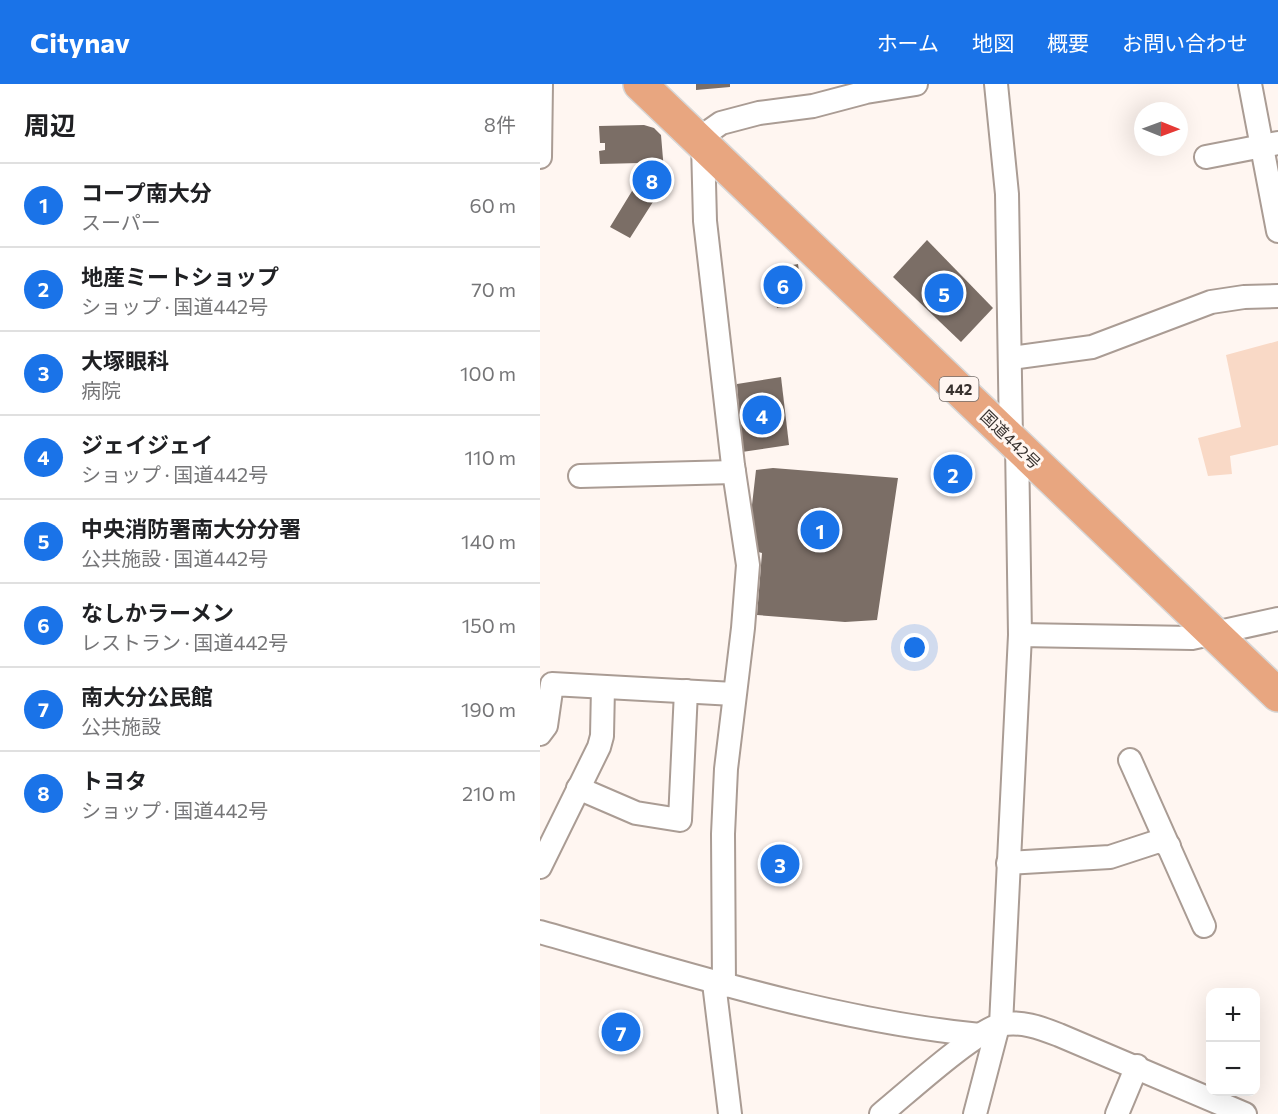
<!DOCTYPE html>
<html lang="ja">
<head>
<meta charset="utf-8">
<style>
	body { margin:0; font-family:Commissioner,"Noto Sans JP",sans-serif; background:#f6f6f6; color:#202124 }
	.controls { position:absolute; right:18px; bottom:18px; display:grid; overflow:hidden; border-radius:12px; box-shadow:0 6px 24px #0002 }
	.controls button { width:54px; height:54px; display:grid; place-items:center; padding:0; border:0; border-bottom:2px solid #e0e0e0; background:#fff; color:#202124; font:30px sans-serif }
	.compass { position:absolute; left:594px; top:18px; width:54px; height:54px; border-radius:50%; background:#fff; box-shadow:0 6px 24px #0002; rotate:91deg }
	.you { position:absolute; left:375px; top:564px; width:21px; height:21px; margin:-15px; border:4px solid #fff; border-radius:50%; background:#1a73e8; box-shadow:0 0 0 9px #1a73e833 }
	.badge { display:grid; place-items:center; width:39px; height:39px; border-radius:50%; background:#1a73e8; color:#fff; font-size:20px; font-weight:700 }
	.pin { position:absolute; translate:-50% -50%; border:3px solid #fff; box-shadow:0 2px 6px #0006 }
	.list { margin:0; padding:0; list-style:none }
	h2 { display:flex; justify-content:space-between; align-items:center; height:78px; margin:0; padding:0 24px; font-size:26px }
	h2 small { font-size:20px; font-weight:400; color:#757577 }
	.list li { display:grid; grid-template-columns:39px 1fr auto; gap:18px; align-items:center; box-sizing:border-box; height:84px; padding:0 24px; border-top:2px solid #e0e0e0 }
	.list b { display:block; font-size:22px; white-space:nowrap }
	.list p { margin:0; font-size:20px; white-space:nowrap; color:#757577 }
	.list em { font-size:20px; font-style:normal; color:#757577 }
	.map { position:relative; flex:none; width:738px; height:1030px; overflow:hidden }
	header { display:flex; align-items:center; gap:36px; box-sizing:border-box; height:84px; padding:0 30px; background:#1a73e8; color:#fff }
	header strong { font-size:28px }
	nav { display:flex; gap:33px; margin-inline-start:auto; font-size:21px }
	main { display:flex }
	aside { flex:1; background:#fff }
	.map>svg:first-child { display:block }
	.green { fill:#f9d9c6 }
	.building { fill:#7b6e66 }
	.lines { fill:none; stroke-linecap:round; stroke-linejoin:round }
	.minor-casing { stroke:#aa9c94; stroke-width:26 }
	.highway-casing { stroke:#d7d6d5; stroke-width:36 }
	.minor { stroke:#fff; stroke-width:22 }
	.highway { stroke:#e8a680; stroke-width:33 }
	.labels { text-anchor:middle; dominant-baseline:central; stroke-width:6; stroke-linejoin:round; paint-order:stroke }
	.shield { fill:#fff6f1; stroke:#746d69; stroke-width:1.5 }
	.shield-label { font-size:15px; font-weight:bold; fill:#38322f }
	.street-label { font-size:16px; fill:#38322f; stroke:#fff6f1 }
</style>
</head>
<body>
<header>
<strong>Citynav</strong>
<nav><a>ホーム</a><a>地図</a><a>概要</a><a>お問い合わせ</a></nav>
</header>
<main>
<aside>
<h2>周辺<small>8件</small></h2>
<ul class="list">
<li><span class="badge">1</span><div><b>コープ南大分</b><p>スーパー</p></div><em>60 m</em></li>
<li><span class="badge">2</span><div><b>地産ミートショップ</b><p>ショップ · 国道442号</p></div><em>70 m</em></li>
<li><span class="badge">3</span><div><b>大塚眼科</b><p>病院</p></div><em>100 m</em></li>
<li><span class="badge">4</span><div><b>ジェイジェイ</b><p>ショップ · 国道442号</p></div><em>110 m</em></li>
<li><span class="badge">5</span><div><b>中央消防署南大分分署</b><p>公共施設 · 国道442号</p></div><em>140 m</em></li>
<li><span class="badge">6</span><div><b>なしかラーメン</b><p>レストラン · 国道442号</p></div><em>150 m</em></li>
<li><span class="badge">7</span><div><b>南大分公民館</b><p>公共施設</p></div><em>190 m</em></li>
<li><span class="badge">8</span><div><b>トヨタ</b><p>ショップ · 国道442号</p></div><em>210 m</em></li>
</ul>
</aside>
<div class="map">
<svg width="738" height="1030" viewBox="0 0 738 1030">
	<rect width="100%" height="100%" fill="#fff6f1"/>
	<!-- green -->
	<path class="green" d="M738,257V361L690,372L692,390L668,392L658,354L701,343L686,271Z"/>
	<!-- building -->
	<g class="building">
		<path d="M156,0H190V3L156,6Z"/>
		<path d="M104,41L114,44L121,51L125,99L90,154L70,143L100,94V79L60,80L59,67L65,66V59H60L59,42Z"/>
		<path d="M387,156L453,224L421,258L353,193Z"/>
		<path d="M258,180L260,194L255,195L256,200L249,202L250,222L237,224L231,185Z"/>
		<path d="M241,293L249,361L202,368L197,300Z"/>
		<rect x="402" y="374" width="22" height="31"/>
		<path d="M233,384L358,394L337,536L305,538L217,531L222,469L207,465L216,386Z"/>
	</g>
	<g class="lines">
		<defs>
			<g id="minor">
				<path d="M456,0L467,110L471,354"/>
				<path d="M710,0L738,147"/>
				<path d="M0,73L1,0"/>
				<path d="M666,73L738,59"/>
				<path d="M471,274L552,263L671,218L704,213L738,212"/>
				<path d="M477,360L480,551"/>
				<path d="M40,392L194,388"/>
				<path d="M0,650L6,642L12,600L194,610"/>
				<path d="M590,676L664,842"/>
				<path d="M38,704L96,729L140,736L146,607"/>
				<path d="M468,779L570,773L619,757L629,762"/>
				<path d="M0,783L59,663L62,652L63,603"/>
				<path d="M0,848C145,889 289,936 440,951"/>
				<path d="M174,899L190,1030"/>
				<path d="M184,902L183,750L186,685L203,544L208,481L193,381L165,137L163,60L171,46L181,39L219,29L273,22L326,8L376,0"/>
				<path d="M461,941L480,551L652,554L738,535"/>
				<path d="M341,1030C367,1009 432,949 460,941C480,936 501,944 519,951L705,1030"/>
				<path d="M435,1030L458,942"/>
				<path d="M577,1030L597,982"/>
			</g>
			<path id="highway" d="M100,0L738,611"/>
		</defs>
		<!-- minor casing -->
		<use href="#minor" class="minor-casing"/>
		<!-- highway casing -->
		<use href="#highway" class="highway-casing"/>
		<!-- minor -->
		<use href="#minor" class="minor"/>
		<!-- highway -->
		<use href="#highway" class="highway"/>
	</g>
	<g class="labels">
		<!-- shield labels -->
		<rect class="shield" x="399.5" y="293" width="39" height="24" rx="4.5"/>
		<g class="shield-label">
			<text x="419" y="305">442</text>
		</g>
		<!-- street labels -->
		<g class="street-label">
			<text transform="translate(471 355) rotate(44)">国道442号</text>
		</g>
	</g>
</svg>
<div class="controls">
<button>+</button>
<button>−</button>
</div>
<svg class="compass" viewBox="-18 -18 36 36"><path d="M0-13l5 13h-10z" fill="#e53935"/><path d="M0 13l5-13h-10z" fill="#757577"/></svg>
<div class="you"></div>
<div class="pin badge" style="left:280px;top:446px">1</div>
<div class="pin badge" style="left:413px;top:390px">2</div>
<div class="pin badge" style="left:240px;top:780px">3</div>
<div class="pin badge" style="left:222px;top:331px">4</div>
<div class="pin badge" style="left:404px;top:209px">5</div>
<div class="pin badge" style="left:243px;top:201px">6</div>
<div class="pin badge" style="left:81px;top:948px">7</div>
<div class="pin badge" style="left:112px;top:96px">8</div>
</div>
</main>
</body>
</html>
